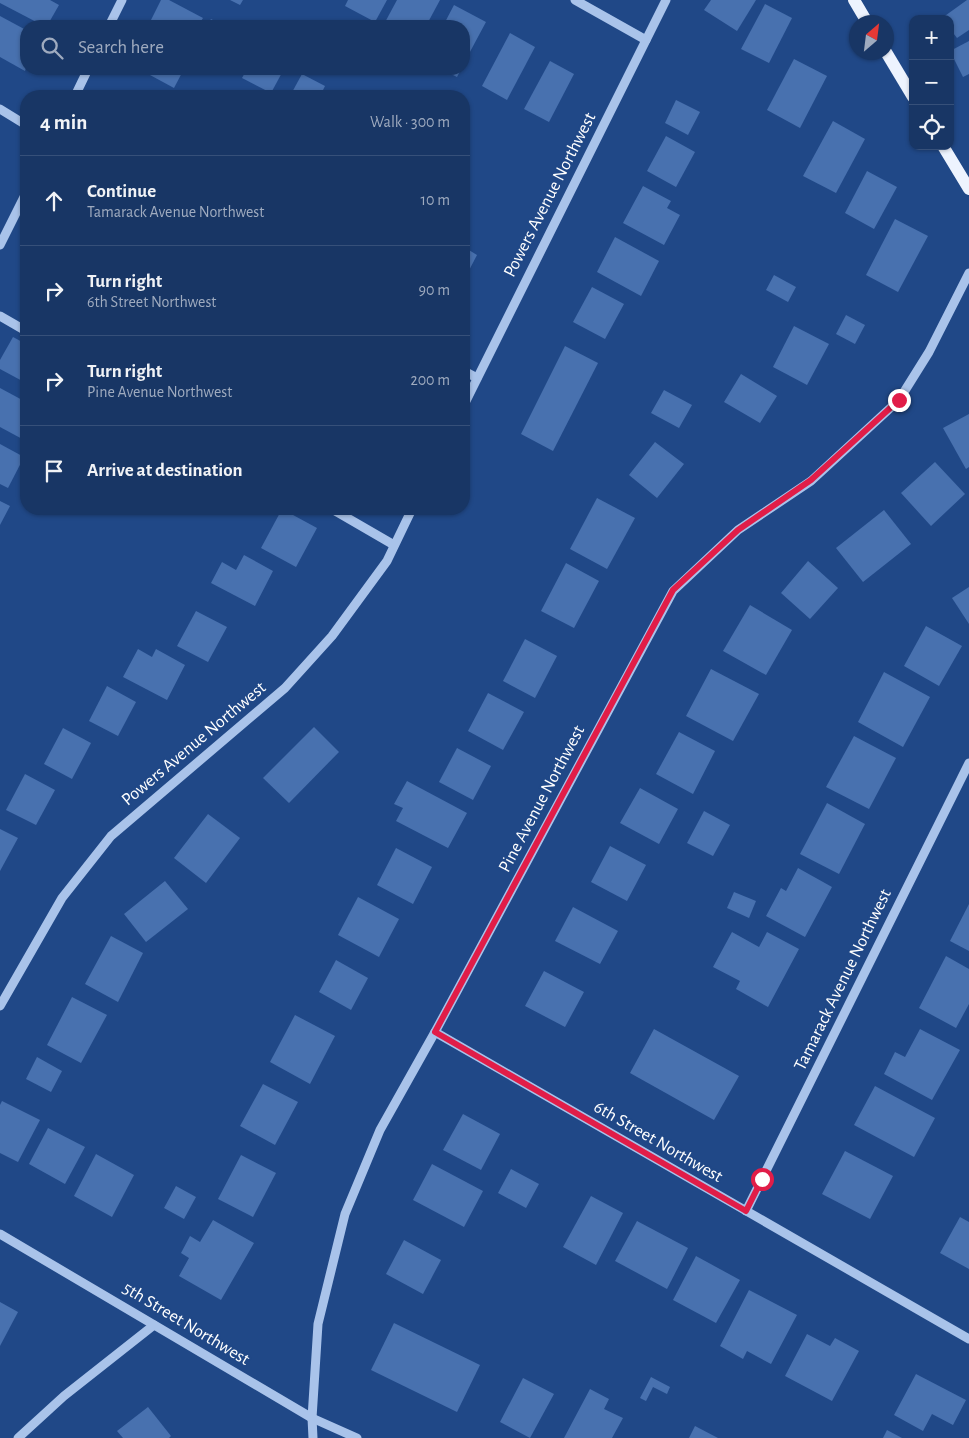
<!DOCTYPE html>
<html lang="en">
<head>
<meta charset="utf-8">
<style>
	body { margin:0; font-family:"Alegreya Sans",sans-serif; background:#213e6b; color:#f1f3f6 }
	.controls { position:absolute; right:15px; top:15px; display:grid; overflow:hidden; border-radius:10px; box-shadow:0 1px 4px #0004 }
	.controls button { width:45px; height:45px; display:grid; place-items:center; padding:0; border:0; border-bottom:1px solid #365079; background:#183665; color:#f1f3f6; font:25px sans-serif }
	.compass { position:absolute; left:849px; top:15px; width:45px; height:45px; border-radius:50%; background:#183665; box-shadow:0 1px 4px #0004; rotate:28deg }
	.stop { position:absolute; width:15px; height:15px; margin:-11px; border:4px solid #e11d48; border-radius:50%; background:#fff }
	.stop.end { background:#e11d48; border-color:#fff; box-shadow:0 1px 5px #0008 }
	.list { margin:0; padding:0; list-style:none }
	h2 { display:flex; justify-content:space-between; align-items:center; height:65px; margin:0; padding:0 20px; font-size:21px }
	h2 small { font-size:16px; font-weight:400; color:#9fabbf }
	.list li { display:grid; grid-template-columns:32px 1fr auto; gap:15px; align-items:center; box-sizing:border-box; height:90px; padding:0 20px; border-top:1px solid #365079 }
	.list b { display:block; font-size:19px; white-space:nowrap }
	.list p { margin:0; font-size:16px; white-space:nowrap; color:#9fabbf }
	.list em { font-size:16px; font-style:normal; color:#9fabbf }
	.icon { flex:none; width:28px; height:28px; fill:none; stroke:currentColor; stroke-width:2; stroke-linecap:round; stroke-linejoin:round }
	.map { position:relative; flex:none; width:969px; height:1438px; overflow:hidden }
	.search { position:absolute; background:#183665; box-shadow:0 1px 4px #0004; left:20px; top:20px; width:450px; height:55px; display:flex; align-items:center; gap:12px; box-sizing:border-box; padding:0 18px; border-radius:20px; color:#9fabbf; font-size:19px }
	.panel { position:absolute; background:#183665; box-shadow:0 1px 4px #0004; left:20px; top:90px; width:450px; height:425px; border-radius:20px }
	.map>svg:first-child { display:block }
	.building { fill:#4871af }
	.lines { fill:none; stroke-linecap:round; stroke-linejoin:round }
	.minor { stroke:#a9c3ea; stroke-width:9 }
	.major { stroke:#edf3fe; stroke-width:12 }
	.route { stroke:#e11d48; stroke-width:6 }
	.labels { text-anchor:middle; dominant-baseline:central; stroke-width:4; stroke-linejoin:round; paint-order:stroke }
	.street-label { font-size:18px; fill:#fff; stroke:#204887 }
</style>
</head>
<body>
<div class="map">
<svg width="969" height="1438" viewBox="0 0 969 1438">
	<rect width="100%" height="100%" fill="#204887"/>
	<!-- building -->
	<g class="building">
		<path d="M0,0H50L59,5L47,26H44L0,3Z"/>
		<path d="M161,0H169L203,18L198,26H158L150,22Z"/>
		<path d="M230,0H243L240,5Z"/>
		<path d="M348,0H387L375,22L345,6Z"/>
		<path d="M397,0H440L426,26H383Z"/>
		<path d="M711,0H756L737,31L704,10Z"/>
		<path d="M967,0H969V30L957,38L950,29V19L942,18Z"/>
		<path d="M765,4L792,18L769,63L741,49Z"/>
		<path d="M454,5L486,22L464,63V26H443Z"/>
		<path d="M0,16L26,30V68L25,71L0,57Z"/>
		<path d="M211,19L224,26H207Z"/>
		<path d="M510,33L535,47L507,100L482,86Z"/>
		<path d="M969,41V74L963,77L950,51Z"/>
		<path d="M794,59L827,76L800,128L767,110Z"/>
		<path d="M550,61L574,74L549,122L524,109Z"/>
		<path d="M153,69H184L174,88L150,75Z"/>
		<path d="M247,69H284L271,93L242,78Z"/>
		<path d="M441,69H461L457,77Z"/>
		<path d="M302,74L325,86L320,96H290Z"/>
		<path d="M676,100L700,112L688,135L665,123Z"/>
		<path d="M833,121L865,139L836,193L803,176Z"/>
		<path d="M666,136L695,152L676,187L647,171Z"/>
		<path d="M867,171L897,187L874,229L845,213Z"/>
		<path d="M643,186L671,201L667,208L680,215L664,245L623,223Z"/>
		<path d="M895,219L928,236L898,292L866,275Z"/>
		<path d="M615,237L659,261L641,296L597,272Z"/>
		<path d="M464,247L477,255L464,280Z"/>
		<path d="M774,275L796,287L788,302L766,290Z"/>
		<path d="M592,287L624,304L605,339L573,322Z"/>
		<path d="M846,315L865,325L855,344L836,334Z"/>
		<path d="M794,326L829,344L807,385L773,367Z"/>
		<path d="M13,337L26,344V383L0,369V360Z"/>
		<path d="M565,346L598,363L553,451L521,434Z"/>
		<path d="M741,374L777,396L760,423L724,402Z"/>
		<path d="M0,388L26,402V441L0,427Z"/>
		<path d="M664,390L692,405L679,428L651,413Z"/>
		<path d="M969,414V467L966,469L943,428Z"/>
		<path d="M655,442L684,464L657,498L629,475Z"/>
		<path d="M0,444L24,457L8,488L0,484Z"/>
		<path d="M935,462L965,494L931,526L901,493Z"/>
		<path d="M597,498L635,518L607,569L570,549Z"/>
		<path d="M0,501L10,506L0,525Z"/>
		<path d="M282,509L317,528L296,567L261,548Z"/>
		<path d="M884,510L911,544L863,582L836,548Z"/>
		<path d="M244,555L273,571L255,606L211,583L222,562L236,570Z"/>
		<path d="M808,561L838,588L810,619L781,593Z"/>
		<path d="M566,563L599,581L574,628L541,611Z"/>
		<path d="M969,587V624L952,598Z"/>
		<path d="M750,605L792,630L766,675L723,651Z"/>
		<path d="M196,611L227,627L208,662L177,646Z"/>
		<path d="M926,626L962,646L939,686L904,666Z"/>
		<path d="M525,639L557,656L535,698L503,681Z"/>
		<path d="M138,649L152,657L156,649L185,665L167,700L123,677Z"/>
		<path d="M711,669L759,694L733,741L686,716Z"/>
		<path d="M884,672L930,697L903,747L858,722Z"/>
		<path d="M107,686L136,702L118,736L89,721Z"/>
		<path d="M488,693L524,712L503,750L468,731Z"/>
		<path d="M314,727L339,752L289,803L263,778Z"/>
		<path d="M63,728L91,743L72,779L44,764Z"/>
		<path d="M679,732L715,751L693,794L656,774Z"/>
		<path d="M854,736L896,758L869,809L826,787Z"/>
		<path d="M457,748L491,766L473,800L439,782Z"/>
		<path d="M25,774L55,790L36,825L6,810Z"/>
		<path d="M407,781L467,813L448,848L396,821L403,808L394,804Z"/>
		<path d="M640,788L678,809L659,844L620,823Z"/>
		<path d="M827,803L865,824L839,874L800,854Z"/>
		<path d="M704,811L730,825L713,856L687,843Z"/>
		<path d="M208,814L240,838L206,883L174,858Z"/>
		<path d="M0,829L18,838L0,871Z"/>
		<path d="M610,846L646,865L627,901L591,882Z"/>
		<path d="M396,848L432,867L413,904L377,885Z"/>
		<path d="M798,868L832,887L805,937L766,916L781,888L786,891Z"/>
		<path d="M165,881L188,909L146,942L124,914Z"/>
		<path d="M734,892L756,901L749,918L727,908Z"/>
		<path d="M358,897L399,919L379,957L338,935Z"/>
		<path d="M969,904V951L950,941Z"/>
		<path d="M573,907L618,931L600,964L555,941Z"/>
		<path d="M732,932L759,947L767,932L799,949L768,1007L736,989L740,981L713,967Z"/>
		<path d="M111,936L143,953L118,1002L85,984Z"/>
		<path d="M946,956L969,969V1004L956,1028L919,1008Z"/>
		<path d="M336,960L368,978L351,1010L319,992Z"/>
		<path d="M544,971L584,992L565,1027L525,1006Z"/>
		<path d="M72,997L107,1015L81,1063L47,1045Z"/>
		<path d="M295,1015L335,1036L310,1084L270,1062Z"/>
		<path d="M654,1029L739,1076L714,1120L630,1073Z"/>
		<path d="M920,1029L960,1050L932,1100L884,1074L895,1052L905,1057Z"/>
		<path d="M37,1057L62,1071L51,1092L26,1079Z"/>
		<path d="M263,1084L298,1102L275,1145L240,1126Z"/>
		<path d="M875,1086L935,1118L914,1157L854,1125Z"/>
		<path d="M2,1101L40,1120L18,1162L0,1153V1105Z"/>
		<path d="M463,1114L500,1134L481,1170L443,1150Z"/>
		<path d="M48,1128L85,1147L65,1184L29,1164Z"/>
		<path d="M845,1151L893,1176L870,1219L822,1194Z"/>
		<path d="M96,1154L134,1175L112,1217L74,1196Z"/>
		<path d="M241,1155L276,1173L253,1217L218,1199Z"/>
		<path d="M432,1164L483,1191L464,1227L413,1200Z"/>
		<path d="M511,1169L539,1184L526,1208L498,1193Z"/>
		<path d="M176,1186L196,1197L184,1219L164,1208Z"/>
		<path d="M591,1196L623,1213L596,1265L563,1247Z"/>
		<path d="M960,1217L969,1222V1269L940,1253Z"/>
		<path d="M213,1220L254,1243L221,1300L179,1276L189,1258L181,1253L190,1236L200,1242Z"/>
		<path d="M637,1221L688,1248L667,1289L615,1261Z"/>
		<path d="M404,1240L441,1260L423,1294L386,1274Z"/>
		<path d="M696,1256L740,1280L716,1323L673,1300Z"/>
		<path d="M749,1290L797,1315L771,1364L747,1351L743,1359L720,1346Z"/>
		<path d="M0,1302L18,1312L0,1346Z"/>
		<path d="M394,1323L480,1365L457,1412L371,1370Z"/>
		<path d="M807,1334L830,1346L835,1338L859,1351L832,1401L785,1376Z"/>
		<path d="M916,1374L966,1400L953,1425L932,1414L923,1431L894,1415Z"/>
		<path d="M651,1377L670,1387L667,1394L653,1387L646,1401L640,1398Z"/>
		<path d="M523,1378L554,1394L530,1438L500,1422Z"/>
		<path d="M590,1389L609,1399L604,1409L623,1418L612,1438H564Z"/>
		<path d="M148,1407L171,1436L169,1438H123L117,1431Z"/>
		<path d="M695,1426L718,1438H689Z"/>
		<path d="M887,1430L902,1438H883Z"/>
	</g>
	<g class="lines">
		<!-- minor -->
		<g class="minor">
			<path d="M575,0L646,40"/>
			<path d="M109,26L122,0"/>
			<path d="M75,96L88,69"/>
			<path d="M0,109L26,125"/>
			<path d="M0,245L26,193"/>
			<path d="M0,316L26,331"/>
			<path d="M464,371L477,378"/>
			<path d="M464,405L666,0"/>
			<path d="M332,509L394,545"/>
			<path d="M0,1006L62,898L111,836L285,688L332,636L387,561L412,509"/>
			<path d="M435,1032L969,1339"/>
			<path d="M746,1211L969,763"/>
			<path d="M0,1234L312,1418L357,1438"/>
			<path d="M18,1438L64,1396L154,1325"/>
			<path d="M313,1438L312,1418L318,1324L345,1214L380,1130L435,1032L673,591L738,530L811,481L899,400L929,352L969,273"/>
		</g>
		<!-- major -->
		<g class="major">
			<path d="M854,0L867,22"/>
			<path d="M886,52L913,97"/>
			<path d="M943,146L969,189"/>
		</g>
	</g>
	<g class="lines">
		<!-- route -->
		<path class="route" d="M762,1179L746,1211L435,1032L673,590L738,530L811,480L899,400"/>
	</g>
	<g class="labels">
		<!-- street labels -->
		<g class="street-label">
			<text transform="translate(550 195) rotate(-63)">Powers Avenue Northwest</text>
			<text transform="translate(194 744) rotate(-40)">Powers Avenue Northwest</text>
			<text transform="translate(542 799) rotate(-62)">Pine Avenue Northwest</text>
			<text transform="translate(843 980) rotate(-64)">Tamarack Avenue Northwest</text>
			<text transform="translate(658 1142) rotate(30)">6th Street Northwest</text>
			<text transform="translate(186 1324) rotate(31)">5th Street Northwest</text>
		</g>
	</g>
</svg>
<div class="controls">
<button>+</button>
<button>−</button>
<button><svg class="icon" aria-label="locate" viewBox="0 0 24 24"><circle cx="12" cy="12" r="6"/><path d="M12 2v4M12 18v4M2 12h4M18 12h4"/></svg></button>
</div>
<svg class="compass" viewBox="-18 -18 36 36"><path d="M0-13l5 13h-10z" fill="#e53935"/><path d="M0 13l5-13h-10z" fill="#9fabbf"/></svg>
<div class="stop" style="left:762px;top:1179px"></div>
<div class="stop end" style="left:899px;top:400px"></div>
<div class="search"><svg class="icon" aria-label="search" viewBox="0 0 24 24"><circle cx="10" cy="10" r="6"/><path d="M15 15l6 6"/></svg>Search here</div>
<section class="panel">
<h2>4 min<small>Walk · 300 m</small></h2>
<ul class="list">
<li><svg class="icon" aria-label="ahead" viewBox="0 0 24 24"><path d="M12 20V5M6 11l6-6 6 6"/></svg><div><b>Continue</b><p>Tamarack Avenue Northwest</p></div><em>10 m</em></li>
<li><svg class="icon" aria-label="right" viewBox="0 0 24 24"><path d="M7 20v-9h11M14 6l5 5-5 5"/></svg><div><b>Turn right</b><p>6th Street Northwest</p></div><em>90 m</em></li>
<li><svg class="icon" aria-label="right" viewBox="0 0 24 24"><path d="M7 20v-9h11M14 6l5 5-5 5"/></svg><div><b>Turn right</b><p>Pine Avenue Northwest</p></div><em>200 m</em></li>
<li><svg class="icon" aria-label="arrive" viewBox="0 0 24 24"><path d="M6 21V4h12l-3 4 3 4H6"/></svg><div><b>Arrive at destination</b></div></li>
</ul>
</section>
</div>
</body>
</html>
